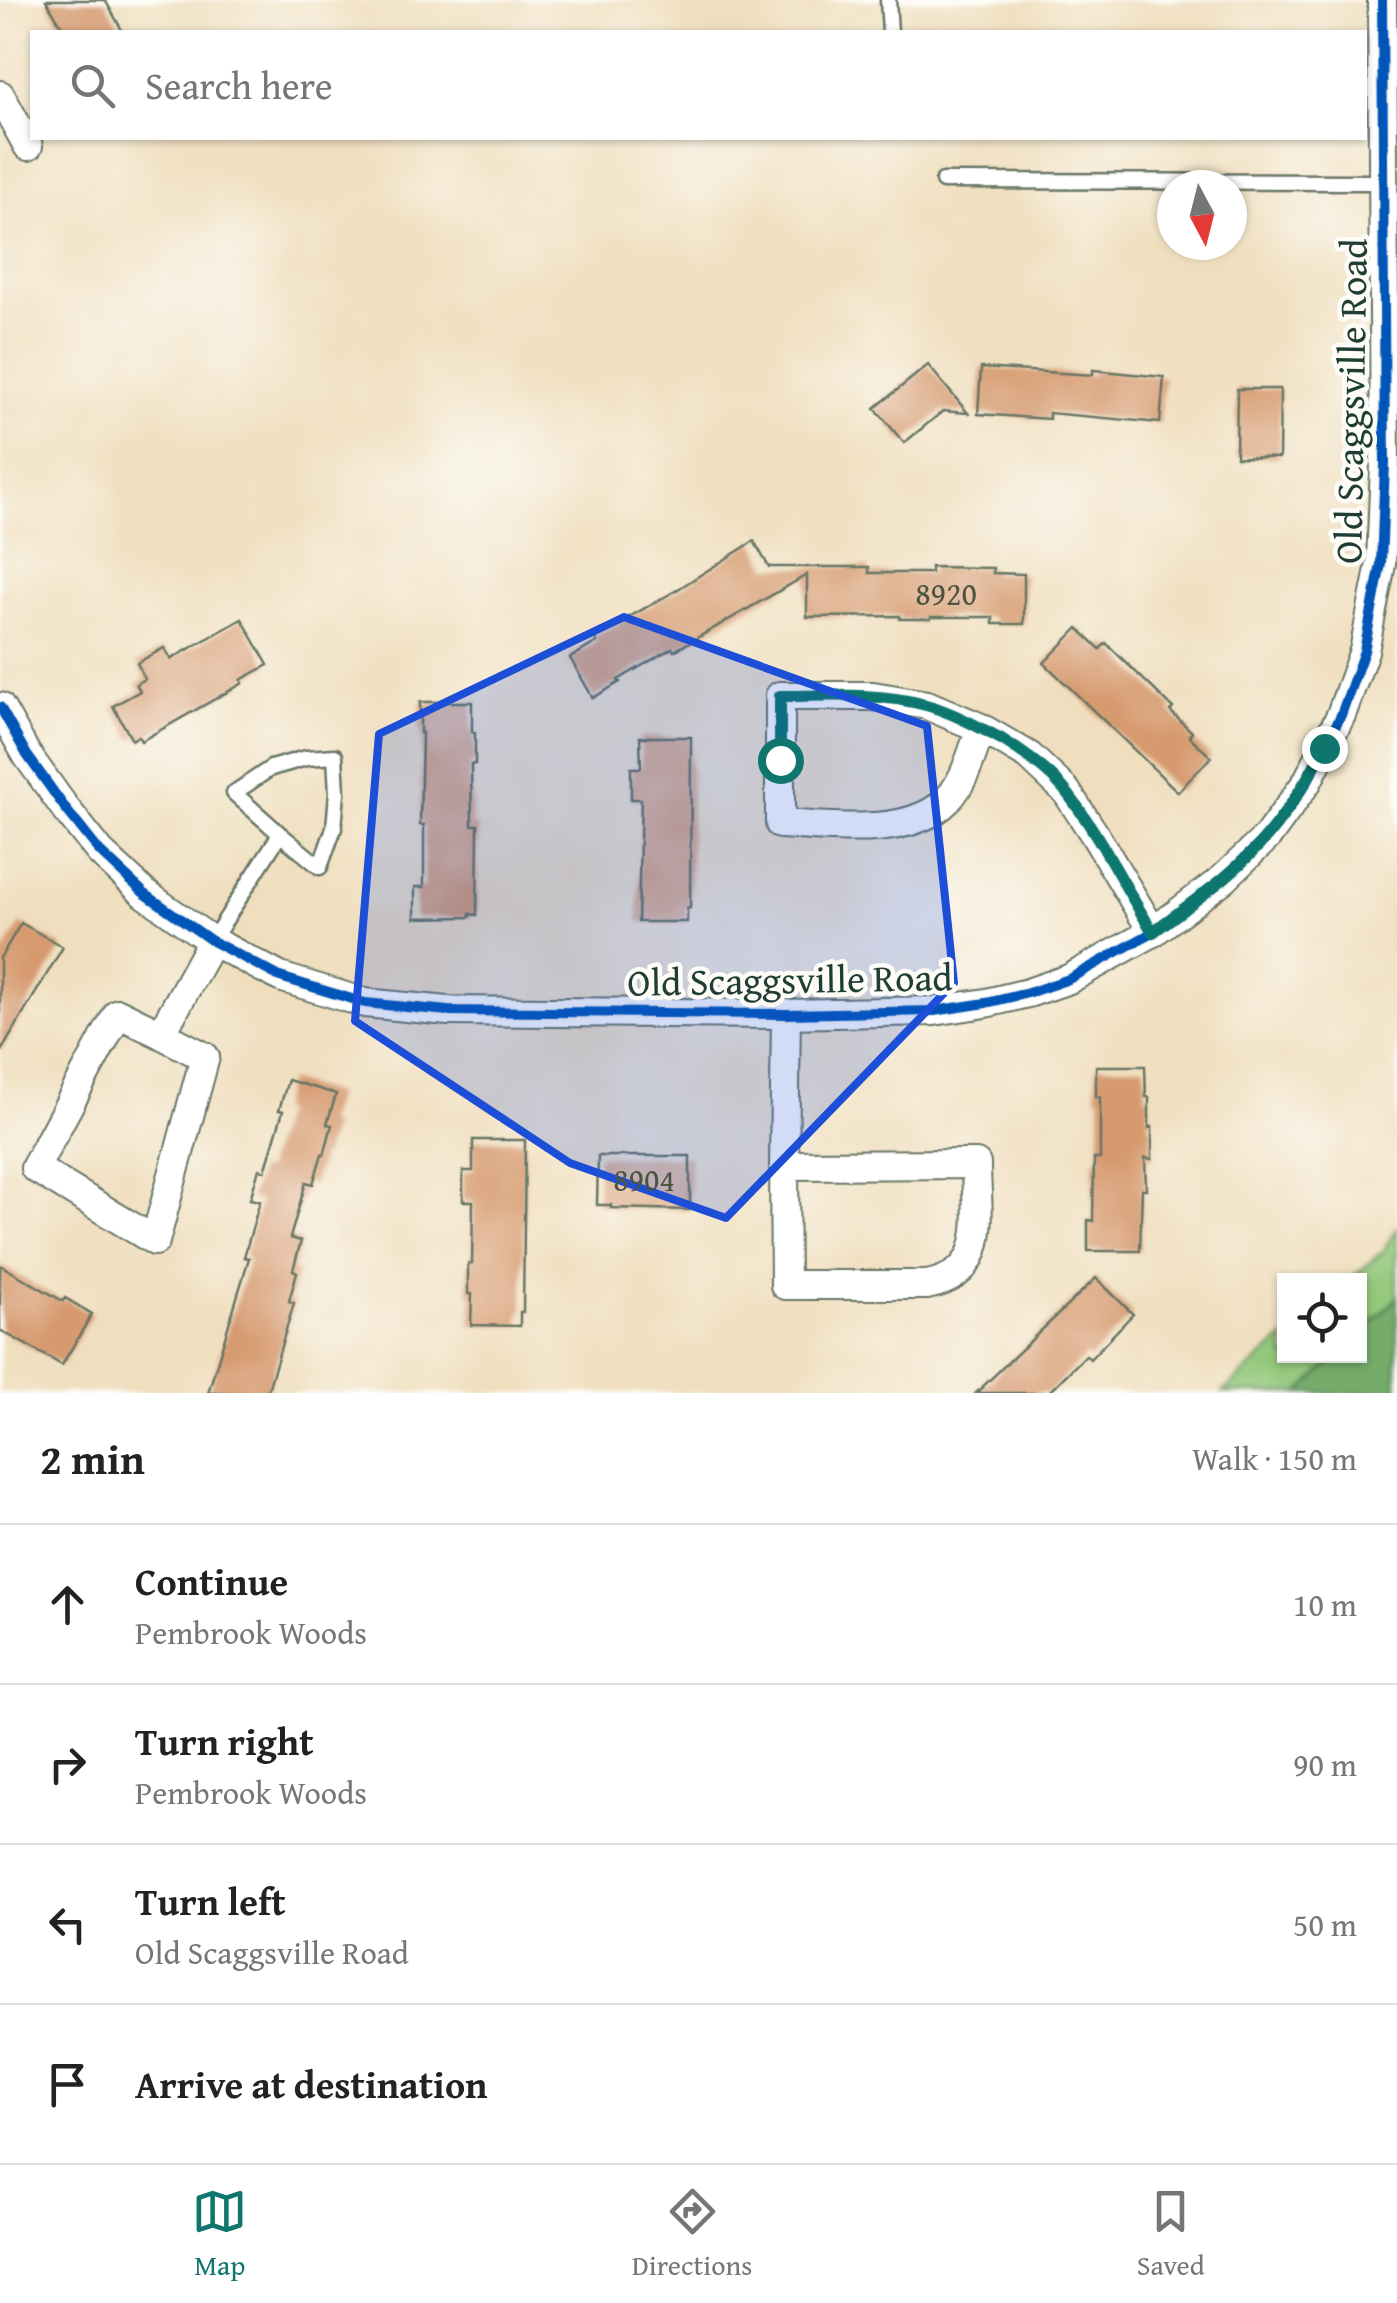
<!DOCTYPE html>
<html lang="en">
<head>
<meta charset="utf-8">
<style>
	body { margin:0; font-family:"Gentium Book Plus",serif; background:#f2f2f2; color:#222 }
	.controls { position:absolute; right:30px; bottom:30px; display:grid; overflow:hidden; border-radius:0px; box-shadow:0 2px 8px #0004 }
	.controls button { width:90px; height:90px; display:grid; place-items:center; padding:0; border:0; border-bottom:2px solid #e0e0e0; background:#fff; color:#222; font:50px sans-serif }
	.compass { position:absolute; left:1157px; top:170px; width:90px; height:90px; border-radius:50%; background:#fff; box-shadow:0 2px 8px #0004; rotate:173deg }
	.stop { position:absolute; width:30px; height:30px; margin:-22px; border:8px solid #0f766e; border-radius:50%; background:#fff }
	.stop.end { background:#0f766e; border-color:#fff; box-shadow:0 2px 10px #0008 }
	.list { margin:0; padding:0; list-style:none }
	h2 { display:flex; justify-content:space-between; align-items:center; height:130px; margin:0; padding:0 40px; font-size:42px }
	h2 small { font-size:32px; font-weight:400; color:#767676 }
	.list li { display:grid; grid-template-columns:65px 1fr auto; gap:30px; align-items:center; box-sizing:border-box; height:160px; padding:0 40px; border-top:2px solid #e0e0e0 }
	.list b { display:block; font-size:38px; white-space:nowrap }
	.list p { margin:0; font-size:32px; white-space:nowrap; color:#767676 }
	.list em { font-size:32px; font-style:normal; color:#767676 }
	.icon { flex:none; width:55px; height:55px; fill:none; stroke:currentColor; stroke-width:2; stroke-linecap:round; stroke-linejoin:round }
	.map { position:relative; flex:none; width:1397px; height:1393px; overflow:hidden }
	.search { position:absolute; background:#fff; box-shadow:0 2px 8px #0004; left:30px; right:30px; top:30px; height:110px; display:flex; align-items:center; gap:25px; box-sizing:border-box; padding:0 35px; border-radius:0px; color:#767676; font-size:38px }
	.sheet { height:770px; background:#fff }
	nav { display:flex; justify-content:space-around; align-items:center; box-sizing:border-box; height:140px; border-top:2px solid #e0e0e0; background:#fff; font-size:28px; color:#767676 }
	nav a { display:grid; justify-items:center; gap:5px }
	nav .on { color:#0f766e }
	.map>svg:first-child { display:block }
	.green { fill:#92c87a; stroke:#588257; stroke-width:2.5 }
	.forest { fill:#75ac6a; stroke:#4a744f; stroke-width:2.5 }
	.building { fill:#d69a6e }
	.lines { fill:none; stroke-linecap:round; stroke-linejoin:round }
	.lane-casing { stroke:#687665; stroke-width:19 }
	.street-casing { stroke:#687665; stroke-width:32 }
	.lane { stroke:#fff; stroke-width:14 }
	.street { stroke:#fff; stroke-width:28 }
	.cycleway-casing { stroke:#fdfcf7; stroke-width:16 }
	.cycleway { stroke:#0057b8; stroke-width:10 }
	.route { stroke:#0f766e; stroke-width:12 }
	.marked { fill:#1d4ed8; fill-opacity:0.2; stroke:#1d4ed8; stroke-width:8; stroke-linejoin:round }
	.labels { text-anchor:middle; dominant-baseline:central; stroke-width:9; stroke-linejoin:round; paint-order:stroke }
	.number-label { font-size:32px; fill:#4d5442 }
	.street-label { font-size:38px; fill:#1f3d34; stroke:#fdfcf7 }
</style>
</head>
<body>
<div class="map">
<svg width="1397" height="1393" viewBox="0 0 1397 1393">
	<rect width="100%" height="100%" fill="#fdfcf7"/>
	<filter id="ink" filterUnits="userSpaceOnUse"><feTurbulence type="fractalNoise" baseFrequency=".01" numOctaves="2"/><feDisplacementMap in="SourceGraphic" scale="20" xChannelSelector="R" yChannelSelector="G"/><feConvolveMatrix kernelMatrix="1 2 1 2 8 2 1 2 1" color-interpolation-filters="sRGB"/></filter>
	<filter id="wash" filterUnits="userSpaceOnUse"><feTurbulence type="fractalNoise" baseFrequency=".0048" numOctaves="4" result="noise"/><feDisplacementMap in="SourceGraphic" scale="40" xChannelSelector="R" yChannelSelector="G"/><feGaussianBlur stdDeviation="2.25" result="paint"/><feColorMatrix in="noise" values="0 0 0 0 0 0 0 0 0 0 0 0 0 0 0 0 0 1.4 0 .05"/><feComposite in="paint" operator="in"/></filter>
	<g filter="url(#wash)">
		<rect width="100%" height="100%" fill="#f0dfbf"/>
		<!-- green -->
		<g class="green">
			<path d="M1397,1227V1298L1360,1334V1280H1349L1382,1252Z"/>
			<path d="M1284,1338V1356H1338L1299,1393H1222Z"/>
		</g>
		<!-- forest -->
		<path class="forest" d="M1397,1298V1393H1299L1338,1356H1360V1334Z"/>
		<g id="blocks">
			<!-- building -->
			<g class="building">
				<path d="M46,0H105L123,32H65Z"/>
				<path d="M928,365L968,413L943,411L904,443L875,408Z"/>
				<path d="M981,368L1093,375V370L1164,377L1160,423L1049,413V419L978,414Z"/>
				<path d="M1237,389H1280L1279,458L1236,457Z"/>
				<path d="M754,541L769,567H869V573H931V567L993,568V573L1024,574V624H993V617H931V619H900V616L807,617V575L674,651L672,648L618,680L620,682L593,698L570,658L597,642L594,637L675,591Z"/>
				<path d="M242,619L268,665L241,680L243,683L141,741L138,736L132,740L113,706L140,691L136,684L145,679L137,663L164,648L171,659Z"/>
				<path d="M1078,628L1100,649L1106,643L1173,708L1170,711L1192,732L1189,736L1211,757L1178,792L1044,663Z"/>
				<path d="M420,702H472V732L475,733V764H471L472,825H478L477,915L470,914V917L415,918V887H424V825H420L422,733H420Z"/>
				<path d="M640,737H691L690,908H687V922H638L641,799H631V768H641Z"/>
				<path d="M21,923L63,947L0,1053V958Z"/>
				<path d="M1096,1066H1145L1146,1097H1149V1128L1152,1127V1159L1145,1158L1146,1189H1142L1140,1251H1088V1220L1093,1221L1094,1159H1100V1097H1096Z"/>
				<path d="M288,1080L336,1094L327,1124L332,1125L324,1155L322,1154L313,1184L306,1182L290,1238L301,1241L293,1270L297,1272L289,1301L294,1303L267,1393H208L249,1258L244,1257L260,1201L250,1199L259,1169L265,1171L283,1111L279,1110Z"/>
				<path d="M473,1140H525L523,1312H520V1326L471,1325L472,1294H468V1264H472L473,1201H463V1171H473Z"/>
				<path d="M598,1156H690V1210L611,1208V1205H597Z"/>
				<path d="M0,1265L63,1301L65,1298L92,1314L62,1365L0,1330Z"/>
				<path d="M1096,1278L1133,1314L1090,1359L1086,1355L1048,1393H976Z"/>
			</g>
		</g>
	</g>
	<g filter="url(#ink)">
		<use href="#blocks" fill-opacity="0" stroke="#687665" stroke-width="2.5"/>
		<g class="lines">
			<defs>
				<g id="lane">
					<path d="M888,0L890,32"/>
					<path d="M943,181L1382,182"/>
					<path d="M212,941L280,834L234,793L271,768L306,758L335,756L337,793L334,828L320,867L280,834"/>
				</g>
				<g id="street">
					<path d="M0,95L28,146"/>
					<path d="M0,707L27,755L65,808L100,852L144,893L212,941L280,977L365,1003L448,1011L786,1014L934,1011L986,1003L1028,993L1069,979L1153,932L1223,879L1267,837L1307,782L1341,715L1364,651L1381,564L1385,464L1382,0"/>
					<path d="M981,728C972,753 964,787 942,805C901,838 829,826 780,824V696H873L927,705L981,728L1029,756L1066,791L1093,832L1153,932"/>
					<path d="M161,1034L205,1057L155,1241L35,1168L118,1013L161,1034L212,941"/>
					<path d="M784,1165L785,1285H927C992,1273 976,1214 976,1164L784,1165L786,1014"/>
				</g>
			</defs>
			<!-- lane casing -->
			<use href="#lane" class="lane-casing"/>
			<!-- street casing -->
			<use href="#street" class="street-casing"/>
			<!-- lane -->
			<use href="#lane" class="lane"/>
			<!-- street -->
			<use href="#street" class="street"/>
			<defs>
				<path id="cycleway" d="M0,707L27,755L65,808L100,852L144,893L212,941L280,977L365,1003L448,1011L786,1014L934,1011L986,1003L1028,993L1069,979L1153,932L1223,879L1267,837L1307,782L1341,715L1364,651L1381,564L1385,464L1382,0"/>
			</defs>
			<!-- cycleway casing -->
			<use href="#cycleway" class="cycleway-casing"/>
			<!-- cycleway -->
			<use href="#cycleway" class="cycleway"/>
		</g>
	</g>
	<g class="lines" filter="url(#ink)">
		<!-- route -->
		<path class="route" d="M780,760V696C828,696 879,692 926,705C952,712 979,727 1003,740C1027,755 1051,772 1068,794C1101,837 1124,887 1153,932C1192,902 1237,873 1268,835C1290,809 1308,779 1324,748"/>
	</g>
	<!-- marked area -->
	<path class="marked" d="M624,617L927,726L954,983L726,1218L570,1163L355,1021L379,734Z"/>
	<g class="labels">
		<!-- number labels -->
		<g class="number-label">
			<text x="946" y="593">8920</text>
			<text x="644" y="1179">8904</text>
		</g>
		<!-- street labels -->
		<g class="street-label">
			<text transform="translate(1350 401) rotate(-89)">Old Scaggsville Road</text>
			<text transform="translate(790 979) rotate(-1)">Old Scaggsville Road</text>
		</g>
	</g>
</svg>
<div class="controls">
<button><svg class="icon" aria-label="locate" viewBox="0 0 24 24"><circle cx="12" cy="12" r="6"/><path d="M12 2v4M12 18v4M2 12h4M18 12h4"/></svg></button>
</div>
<svg class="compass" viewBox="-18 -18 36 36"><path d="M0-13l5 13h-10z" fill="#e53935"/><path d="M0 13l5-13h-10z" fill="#767676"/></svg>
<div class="stop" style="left:780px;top:760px"></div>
<div class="stop end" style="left:1324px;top:748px"></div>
<div class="search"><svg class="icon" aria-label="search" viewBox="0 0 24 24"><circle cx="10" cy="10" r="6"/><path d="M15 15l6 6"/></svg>Search here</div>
</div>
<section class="sheet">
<h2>2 min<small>Walk · 150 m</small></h2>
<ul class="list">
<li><svg class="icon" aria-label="ahead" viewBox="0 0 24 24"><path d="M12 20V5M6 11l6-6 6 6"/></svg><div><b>Continue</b><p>Pembrook Woods</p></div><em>10 m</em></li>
<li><svg class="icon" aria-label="right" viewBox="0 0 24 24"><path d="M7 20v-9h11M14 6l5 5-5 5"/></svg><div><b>Turn right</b><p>Pembrook Woods</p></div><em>90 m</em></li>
<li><svg class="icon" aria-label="left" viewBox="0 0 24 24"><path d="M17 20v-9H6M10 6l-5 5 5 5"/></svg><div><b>Turn left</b><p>Old Scaggsville Road</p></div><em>50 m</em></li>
<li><svg class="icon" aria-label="arrive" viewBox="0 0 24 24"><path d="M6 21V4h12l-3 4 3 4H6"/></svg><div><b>Arrive at destination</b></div></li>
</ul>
</section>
<nav>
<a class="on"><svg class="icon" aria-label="map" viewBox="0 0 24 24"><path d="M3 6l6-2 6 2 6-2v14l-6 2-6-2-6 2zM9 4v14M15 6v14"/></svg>Map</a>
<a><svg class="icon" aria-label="directions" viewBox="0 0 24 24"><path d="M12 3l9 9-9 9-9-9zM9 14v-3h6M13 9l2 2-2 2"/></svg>Directions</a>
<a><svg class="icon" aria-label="saved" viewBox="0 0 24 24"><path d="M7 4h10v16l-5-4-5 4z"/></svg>Saved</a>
</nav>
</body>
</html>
